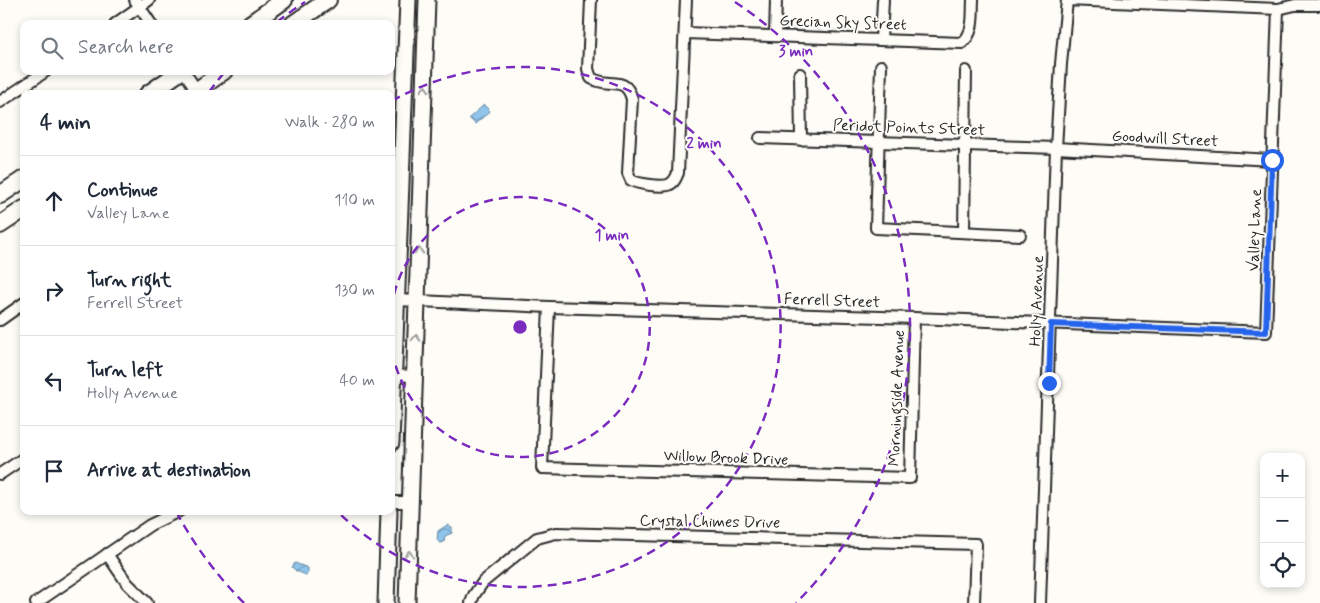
<!DOCTYPE html>
<html lang="en">
<head>
<meta charset="utf-8">
<style>
	body { margin:0; font-family:Mynerve,sans-serif; background:#f2f2f3; color:#1f2937 }
	.controls { position:absolute; right:15px; bottom:15px; display:grid; overflow:hidden; border-radius:10px; box-shadow:0 2px 8px #0003 }
	.controls button { width:45px; height:45px; display:grid; place-items:center; padding:0; border:0; border-bottom:1px solid #e0e1e3; background:#fff; color:#1f2937; font:25px sans-serif }
	.stop { position:absolute; width:15px; height:15px; margin:-11px; border:4px solid #2563eb; border-radius:50%; background:#fff }
	.stop.end { background:#2563eb; border-color:#fff; box-shadow:0 1px 5px #0008 }
	.list { margin:0; padding:0; list-style:none }
	h2 { display:flex; justify-content:space-between; align-items:center; height:65px; margin:0; padding:0 20px; font-size:21px }
	h2 small { font-size:16px; font-weight:400; color:#747a83 }
	.list li { display:grid; grid-template-columns:32px 1fr auto; gap:15px; align-items:center; box-sizing:border-box; height:90px; padding:0 20px; border-top:1px solid #e0e1e3 }
	.list b { display:block; font-size:19px; white-space:nowrap }
	.list p { margin:0; font-size:16px; white-space:nowrap; color:#747a83 }
	.list em { font-size:16px; font-style:normal; color:#747a83 }
	.icon { flex:none; width:28px; height:28px; fill:none; stroke:currentColor; stroke-width:2; stroke-linecap:round; stroke-linejoin:round }
	.map { position:relative; flex:none; width:1320px; height:603px; overflow:hidden }
	.search { position:absolute; background:#fff; box-shadow:0 2px 8px #0003; left:20px; top:20px; width:375px; height:55px; display:flex; align-items:center; gap:12px; box-sizing:border-box; padding:0 18px; border-radius:10px; color:#747a83; font-size:19px }
	.panel { position:absolute; background:#fff; box-shadow:0 2px 8px #0003; left:20px; top:90px; width:375px; height:425px; border-radius:10px }
	.map>svg:first-child { display:block }
	.water { fill:url(#water-waves); stroke:#67879f }
	.lines { fill:none; stroke-linecap:round; stroke-linejoin:round }
	.street-casing { stroke:#2b2b2b; stroke-width:14 }
	.secondary-casing { stroke:#2b2b2b; stroke-width:19 }
	.primary-casing { stroke:#2b2b2b; stroke-width:20 }
	.street { stroke:#fdfcf7; stroke-width:10 }
	.secondary { stroke:#fdfcf7; stroke-width:15 }
	.primary { stroke:#fdfcf7; stroke-width:16 }
	.oneway { stroke:#9e9e9b }
	.route { stroke:#2563eb; stroke-width:6 }
	.ring { fill:none; stroke:#7b2cbf; stroke-width:2.5; stroke-dasharray:9 6 }
	.labels { text-anchor:middle; dominant-baseline:central; stroke-width:4; stroke-linejoin:round; paint-order:stroke }
	.street-label { font-size:16px; fill:#2b2b2b; stroke:#fdfcf7 }
	.centre { fill:#7b2cbf; stroke:#fdfcf7; stroke-width:2.5 }
	.ring-label { font-size:15px; text-anchor:middle; font-weight:bold; fill:#7b2cbf; stroke:#fdfcf7; stroke-width:4; stroke-linejoin:round; paint-order:stroke }
</style>
</head>
<body>
<div class="map">
<svg width="1320" height="603" viewBox="0 0 1320 603">
	<defs>
		<pattern id="water-waves" width="16" height="10" patternUnits="userSpaceOnUse" patternTransform="scale(1.25)"><rect width="16" height="10" fill="#8fc4ec"/><path d="M0 5q4-4 8 0t8 0" fill="none" stroke="#759fbf"/></pattern>
	</defs>
	<rect width="100%" height="100%" fill="#fdfcf7"/>
	<filter id="ink" filterUnits="userSpaceOnUse"><feTurbulence type="fractalNoise" baseFrequency=".02" numOctaves="2"/><feDisplacementMap in="SourceGraphic" scale="10" xChannelSelector="R" yChannelSelector="G"/><feConvolveMatrix kernelMatrix="1 2 1 2 8 2 1 2 1" color-interpolation-filters="sRGB"/></filter>
	<g filter="url(#ink)">
		<!-- water -->
		<g class="water">
			<path d="M484,105L490,111L475,124L469,118Z"/>
			<path d="M447,525L452,527V533L445,536L444,542L440,543L437,540L438,531Z"/>
			<path d="M295,563L308,568V573L306,575L296,571L292,567Z"/>
		</g>
		<g class="lines">
			<defs>
				<g id="street">
					<path d="M135,0L151,24"/>
					<path d="M591,0L588,69L591,78C609,89 625,74 632,99L628,173L631,180C638,184 659,187 668,185C674,183 676,178 678,173L686,0"/>
					<path d="M115,24L149,0"/>
					<path d="M685,33L962,43C975,32 972,16 973,0"/>
					<path d="M775,35L776,0"/>
					<path d="M881,40L883,0"/>
					<path d="M881,66L876,228L1020,235"/>
					<path d="M184,71L199,94"/>
					<path d="M800,74L801,140"/>
					<path d="M0,102L46,71"/>
					<path d="M760,138L1056,148L1272,160"/>
					<path d="M964,232L966,71"/>
					<path d="M397,300L549,307L914,318L1266,332L1278,9"/>
					<path d="M549,307L542,468L910,478L914,318"/>
					<path d="M0,320L24,303"/>
					<path d="M391,375L414,376"/>
					<path d="M0,474L24,458"/>
					<path d="M391,502H410"/>
					<path d="M107,554L127,583L147,603"/>
					<path d="M36,603L150,525L179,511"/>
					<path d="M471,603L474,595L483,582L537,538L556,533L976,544L974,603"/>
					<path d="M1040,603L1056,148L1061,64L1067,0L1278,9L1295,5H1320"/>
				</g>
				<g id="secondary">
					<path d="M391,443L408,0"/>
					<path d="M386,603L389,511"/>
					<path d="M407,603L427,0"/>
				</g>
				<g id="primary">
					<path d="M250,24L284,0"/>
					<path d="M293,24L328,0"/>
					<path d="M148,94L181,71"/>
					<path d="M192,94L224,71"/>
					<path d="M0,195L24,179"/>
					<path d="M0,225L24,209"/>
				</g>
			</defs>
			<!-- street casing -->
			<use href="#street" class="street-casing"/>
			<!-- secondary casing -->
			<use href="#secondary" class="secondary-casing"/>
			<!-- primary casing -->
			<use href="#primary" class="primary-casing"/>
			<!-- street -->
			<use href="#street" class="street"/>
			<!-- secondary -->
			<use href="#secondary" class="secondary"/>
			<!-- primary -->
			<use href="#primary" class="primary"/>
		</g>
		<!-- one-way arrows -->
		<defs><path id="oneway-chevron" d="M-2-3.5L2.5 0L-2 3.5" fill="none" stroke-width="1.6" stroke-linecap="round" stroke-linejoin="round" transform="scale(1.25)"/></defs>
		<g class="oneway">
			<use href="#oneway-chevron" transform="translate(425 89) rotate(-88)"/>
			<use href="#oneway-chevron" transform="translate(419 251) rotate(-88)"/>
			<use href="#oneway-chevron" transform="translate(416 338) rotate(-88)"/>
			<use href="#oneway-chevron" transform="translate(409 554) rotate(-88)"/>
		</g>
	</g>
	<g class="lines" filter="url(#ink)">
		<!-- route -->
		<path class="route" d="M1049,383L1051,324L1266,332L1272,160"/>
	</g>
	<!-- distance rings -->
	<g class="ring">
		<path d="M391 309A130 130 0 1 1 391 345"/>
		<path d="M392 101A260 260 0 1 1 338 512"/>
		<path d="M244 603A390 390 0 0 1 177 513M209 92A390 390 0 0 1 223 74M277 22A390 390 0 0 1 305 2M735 2A390 390 0 0 1 796 603"/>
	</g>
	<g class="labels">
		<!-- street labels -->
		<g class="street-label">
			<text transform="translate(843 23) rotate(2)">Grecian Sky Street</text>
			<text transform="translate(909 128) rotate(2)">Peridot Points Street</text>
			<text transform="translate(1165 139) rotate(3)">Goodwill Street</text>
			<text transform="translate(1255 230) rotate(-88)">Valley Lane</text>
			<text transform="translate(832 301) rotate(2)">Ferrell Street</text>
			<text transform="translate(1037 301) rotate(-88)">Holly Avenue</text>
			<text transform="translate(897 398) rotate(-88)">Morningside Avenue</text>
			<text transform="translate(726 458) rotate(2)">Willow Brook Drive</text>
			<text transform="translate(710 522) rotate(1)">Crystal Chimes Drive</text>
		</g>
	</g>
	<circle cx="520" cy="327" r="8" class="centre"/>
	<g class="ring-label">
		<text x="796" y="56">3 min</text>
		<text x="704" y="148">2 min</text>
		<text x="612" y="240">1 min</text>
	</g>
</svg>
<div class="controls">
<button>+</button>
<button>−</button>
<button><svg class="icon" aria-label="locate" viewBox="0 0 24 24"><circle cx="12" cy="12" r="6"/><path d="M12 2v4M12 18v4M2 12h4M18 12h4"/></svg></button>
</div>
<div class="stop" style="left:1272px;top:160px"></div>
<div class="stop end" style="left:1049px;top:383px"></div>
<div class="search"><svg class="icon" aria-label="search" viewBox="0 0 24 24"><circle cx="10" cy="10" r="6"/><path d="M15 15l6 6"/></svg>Search here</div>
<section class="panel">
<h2>4 min<small>Walk · 280 m</small></h2>
<ul class="list">
<li><svg class="icon" aria-label="ahead" viewBox="0 0 24 24"><path d="M12 20V5M6 11l6-6 6 6"/></svg><div><b>Continue</b><p>Valley Lane</p></div><em>110 m</em></li>
<li><svg class="icon" aria-label="right" viewBox="0 0 24 24"><path d="M7 20v-9h11M14 6l5 5-5 5"/></svg><div><b>Turn right</b><p>Ferrell Street</p></div><em>130 m</em></li>
<li><svg class="icon" aria-label="left" viewBox="0 0 24 24"><path d="M17 20v-9H6M10 6l-5 5 5 5"/></svg><div><b>Turn left</b><p>Holly Avenue</p></div><em>40 m</em></li>
<li><svg class="icon" aria-label="arrive" viewBox="0 0 24 24"><path d="M6 21V4h12l-3 4 3 4H6"/></svg><div><b>Arrive at destination</b></div></li>
</ul>
</section>
</div>
</body>
</html>
